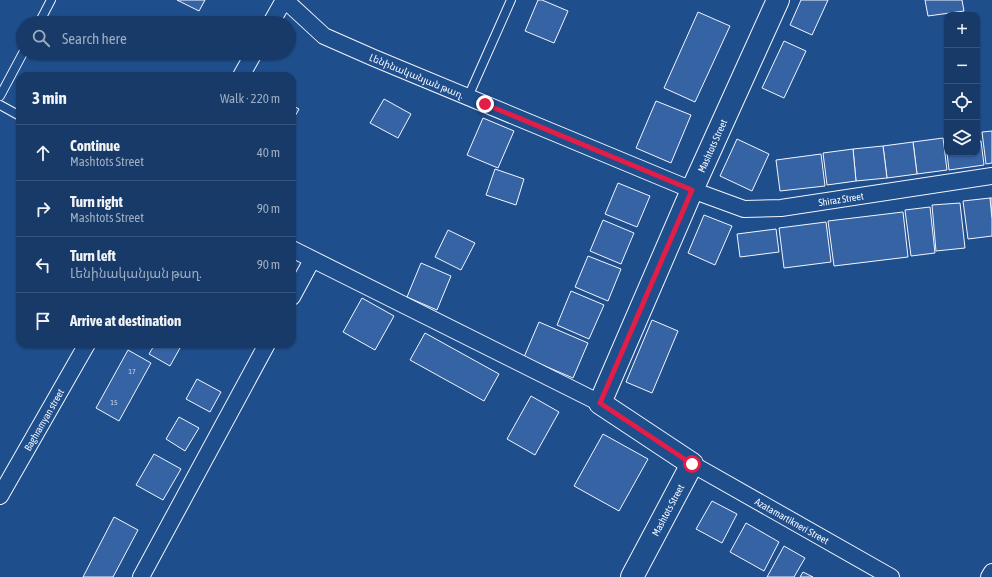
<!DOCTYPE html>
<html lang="en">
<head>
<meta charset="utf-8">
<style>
	body { margin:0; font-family:"Asap Condensed","Noto Sans Armenian",sans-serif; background:#244571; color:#f1f3f6 }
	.controls { position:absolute; right:12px; top:12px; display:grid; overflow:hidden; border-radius:8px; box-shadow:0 1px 3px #0004 }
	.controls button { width:36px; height:36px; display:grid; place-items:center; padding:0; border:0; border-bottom:1px solid #36547d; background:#173a69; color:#f1f3f6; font:20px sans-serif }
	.stop { position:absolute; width:12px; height:12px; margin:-9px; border:3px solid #e11d48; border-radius:50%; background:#fff }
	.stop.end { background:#e11d48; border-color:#fff; box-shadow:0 1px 4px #0008 }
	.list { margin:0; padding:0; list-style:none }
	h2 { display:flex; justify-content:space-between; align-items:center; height:52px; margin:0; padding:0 16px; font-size:17px }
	h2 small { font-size:13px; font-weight:400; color:#9eadc0 }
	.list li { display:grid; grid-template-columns:26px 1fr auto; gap:12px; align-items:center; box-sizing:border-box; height:56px; padding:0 16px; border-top:1px solid #36547d }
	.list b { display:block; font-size:15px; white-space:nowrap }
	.list p { margin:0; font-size:13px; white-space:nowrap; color:#9eadc0 }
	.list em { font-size:13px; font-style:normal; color:#9eadc0 }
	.icon { flex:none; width:22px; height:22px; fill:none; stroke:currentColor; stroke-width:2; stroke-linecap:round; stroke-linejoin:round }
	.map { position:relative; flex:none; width:992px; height:577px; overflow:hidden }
	.search { position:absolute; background:#173a69; box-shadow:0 1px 3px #0004; left:16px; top:16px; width:280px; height:44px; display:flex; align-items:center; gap:10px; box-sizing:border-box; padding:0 14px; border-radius:22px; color:#9eadc0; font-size:15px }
	.panel { position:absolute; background:#173a69; box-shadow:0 1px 3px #0004; left:16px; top:72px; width:280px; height:276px; border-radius:12px }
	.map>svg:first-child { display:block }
	.building { fill:#3563a3; stroke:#f2f6ff }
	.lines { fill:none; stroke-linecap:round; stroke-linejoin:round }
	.service-casing { stroke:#f2f6ff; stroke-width:10 }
	.minor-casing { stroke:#f2f6ff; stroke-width:18 }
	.secondary-casing { stroke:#f2f6ff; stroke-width:24 }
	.service { stroke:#1f4e8c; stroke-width:8 }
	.minor { stroke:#1f4e8c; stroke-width:16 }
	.secondary { stroke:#1f4e8c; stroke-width:22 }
	.route { stroke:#e11d48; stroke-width:5 }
	.labels { text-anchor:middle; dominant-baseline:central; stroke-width:3; stroke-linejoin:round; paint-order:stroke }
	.number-label { font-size:8px; fill:#c3d1e8 }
	.street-label { font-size:10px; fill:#f2f6ff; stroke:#1f4e8c }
</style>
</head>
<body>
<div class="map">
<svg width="992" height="577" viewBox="0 0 992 577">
	<rect width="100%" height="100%" fill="#1f4e8c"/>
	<!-- building -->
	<g class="building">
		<path d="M177,0H205L199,11Z"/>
		<path d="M538,0H542L568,11L554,43L525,31Z"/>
		<path d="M801,0H828L812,35L790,25Z"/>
		<path d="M925,0H962L964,11L928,16Z"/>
		<path d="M698,12L730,26L695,102L664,88Z"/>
		<path d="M784,41L806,51L784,98L762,88Z"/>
		<path d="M384,99L411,114L398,138L370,123Z"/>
		<path d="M656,101L691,115L671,163L636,148Z"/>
		<path d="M292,105L299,109L292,122Z"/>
		<path d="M483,118L514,131L498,168L467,155Z"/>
		<path d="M992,131V163L986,164L982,132Z"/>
		<path d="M943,138L947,170L917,174L913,142Z"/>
		<path d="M737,139L769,154L752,191L720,176Z"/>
		<path d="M977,141H981L984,165L949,170L947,153H977Z"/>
		<path d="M913,142L917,174L887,178L883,146Z"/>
		<path d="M883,146L887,178L856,181L853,149Z"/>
		<path d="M853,149L856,181L827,185L823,153Z"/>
		<path d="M821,154L825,186L780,191L776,160Z"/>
		<path d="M495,169L524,179L516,205L486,195Z"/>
		<path d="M618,183L650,196L637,227L605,214Z"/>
		<path d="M990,198H992V219Z"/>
		<path d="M990,198L992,219V236L968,239L963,201Z"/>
		<path d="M960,203L965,248L936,251L932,205Z"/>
		<path d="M930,207L935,253L911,256L905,210Z"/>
		<path d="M903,212L908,257L834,266L828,221Z"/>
		<path d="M704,215L732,226L715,265L688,253Z"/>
		<path d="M603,220L634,233L621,264L590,251Z"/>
		<path d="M826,222L831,262L784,268L779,228Z"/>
		<path d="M776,229L779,252L740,257L737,234Z"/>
		<path d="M448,230L475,243L461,270L435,257Z"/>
		<path d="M588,256L621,269L608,301L575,287Z"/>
		<path d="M421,263L451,276L437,310L407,297Z"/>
		<path d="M571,291L604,305L589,339L557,325Z"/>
		<path d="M362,298L394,316L375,350L343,332Z"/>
		<path d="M652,320L678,331L652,393L626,382Z"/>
		<path d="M539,322L588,343L573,378L524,357Z"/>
		<path d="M425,333L499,374L484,401L410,360Z"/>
		<path d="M155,344H172L180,348L170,366L149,354Z"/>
		<path d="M128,350L151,363L119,421L96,408Z"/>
		<path d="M197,379L221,392L210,412L186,399Z"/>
		<path d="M531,396L559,412L535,455L507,439Z"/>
		<path d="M179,417L199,428L185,451L166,439Z"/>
		<path d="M603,434L648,459L619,511L574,486Z"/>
		<path d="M154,454L181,469L163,500L136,485Z"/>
		<path d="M712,501L737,514L722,543L696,529Z"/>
		<path d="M114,517L138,530L113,577H83Z"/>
		<path d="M746,523L779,542L764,571L730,552Z"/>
		<path d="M784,546L805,558L794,577H767Z"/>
		<path d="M803,572L813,577H800Z"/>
	</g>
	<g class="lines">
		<defs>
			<g id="service">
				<path d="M39,23L51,0"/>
				<path d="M0,96L23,53"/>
				<path d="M468,97L511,0"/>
				<path d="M0,105L20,116"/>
			</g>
			<g id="minor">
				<path id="s1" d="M285,0L324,36L374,58L692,190L744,209L781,208L992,176"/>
				<path d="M271,23L284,0"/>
				<path d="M241,76L254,53"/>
				<path d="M292,249L600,403"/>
				<path d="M292,297L312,260"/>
				<path id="s2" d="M692,464L891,577"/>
				<path id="s3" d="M0,496L87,344"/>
				<path d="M141,577L267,344"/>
				<path d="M989,577L992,572"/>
			</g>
			<g id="secondary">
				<path id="s4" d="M632,577L692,464L600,403L692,190L778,0"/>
			</g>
		</defs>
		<!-- service casing -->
		<use href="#service" class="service-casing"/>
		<!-- minor casing -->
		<use href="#minor" class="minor-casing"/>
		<!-- secondary casing -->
		<use href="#secondary" class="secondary-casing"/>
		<!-- service -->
		<use href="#service" class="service"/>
		<!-- minor -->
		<use href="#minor" class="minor"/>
		<!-- secondary -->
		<use href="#secondary" class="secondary"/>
	</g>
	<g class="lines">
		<!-- route -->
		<path class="route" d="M485,104L692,190L600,403L692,464"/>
	</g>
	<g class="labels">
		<!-- number labels -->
		<g class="number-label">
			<text x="132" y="371">17</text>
			<text x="114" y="402">15</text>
		</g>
		<!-- street labels -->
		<g class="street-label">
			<text stroke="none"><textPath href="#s1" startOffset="154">Լենինականյան թաղ.</textPath></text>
			<text stroke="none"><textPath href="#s4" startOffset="519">Mashtots Street</textPath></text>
			<text stroke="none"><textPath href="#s1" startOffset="605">Shiraz Street</textPath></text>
			<text stroke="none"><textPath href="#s3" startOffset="88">Baghramyan street</textPath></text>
			<text stroke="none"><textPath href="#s4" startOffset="76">Mashtots Street</textPath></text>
			<text stroke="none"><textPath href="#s2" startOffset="115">Azatamartikneri Street</textPath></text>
		</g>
	</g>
</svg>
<div class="controls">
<button>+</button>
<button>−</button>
<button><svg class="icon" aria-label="locate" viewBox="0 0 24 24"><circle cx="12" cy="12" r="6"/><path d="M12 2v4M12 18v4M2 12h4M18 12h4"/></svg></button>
<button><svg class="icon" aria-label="layers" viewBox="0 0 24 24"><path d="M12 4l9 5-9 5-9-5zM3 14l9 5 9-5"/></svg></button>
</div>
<div class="stop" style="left:692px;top:464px"></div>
<div class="stop end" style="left:485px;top:104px"></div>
<div class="search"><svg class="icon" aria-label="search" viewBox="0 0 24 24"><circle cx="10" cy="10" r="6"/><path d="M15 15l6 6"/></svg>Search here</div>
<section class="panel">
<h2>3 min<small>Walk · 220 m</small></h2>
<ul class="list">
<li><svg class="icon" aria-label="ahead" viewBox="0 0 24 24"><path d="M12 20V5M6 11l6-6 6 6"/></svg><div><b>Continue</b><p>Mashtots Street</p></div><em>40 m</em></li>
<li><svg class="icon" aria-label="right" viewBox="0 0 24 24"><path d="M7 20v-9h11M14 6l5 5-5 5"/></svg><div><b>Turn right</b><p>Mashtots Street</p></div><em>90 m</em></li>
<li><svg class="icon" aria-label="left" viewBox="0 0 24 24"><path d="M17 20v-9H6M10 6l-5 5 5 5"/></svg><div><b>Turn left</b><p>Լենինականյան թաղ.</p></div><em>90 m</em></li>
<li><svg class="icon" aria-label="arrive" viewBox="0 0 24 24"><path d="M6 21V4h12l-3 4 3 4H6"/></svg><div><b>Arrive at destination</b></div></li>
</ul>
</section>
</div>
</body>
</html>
